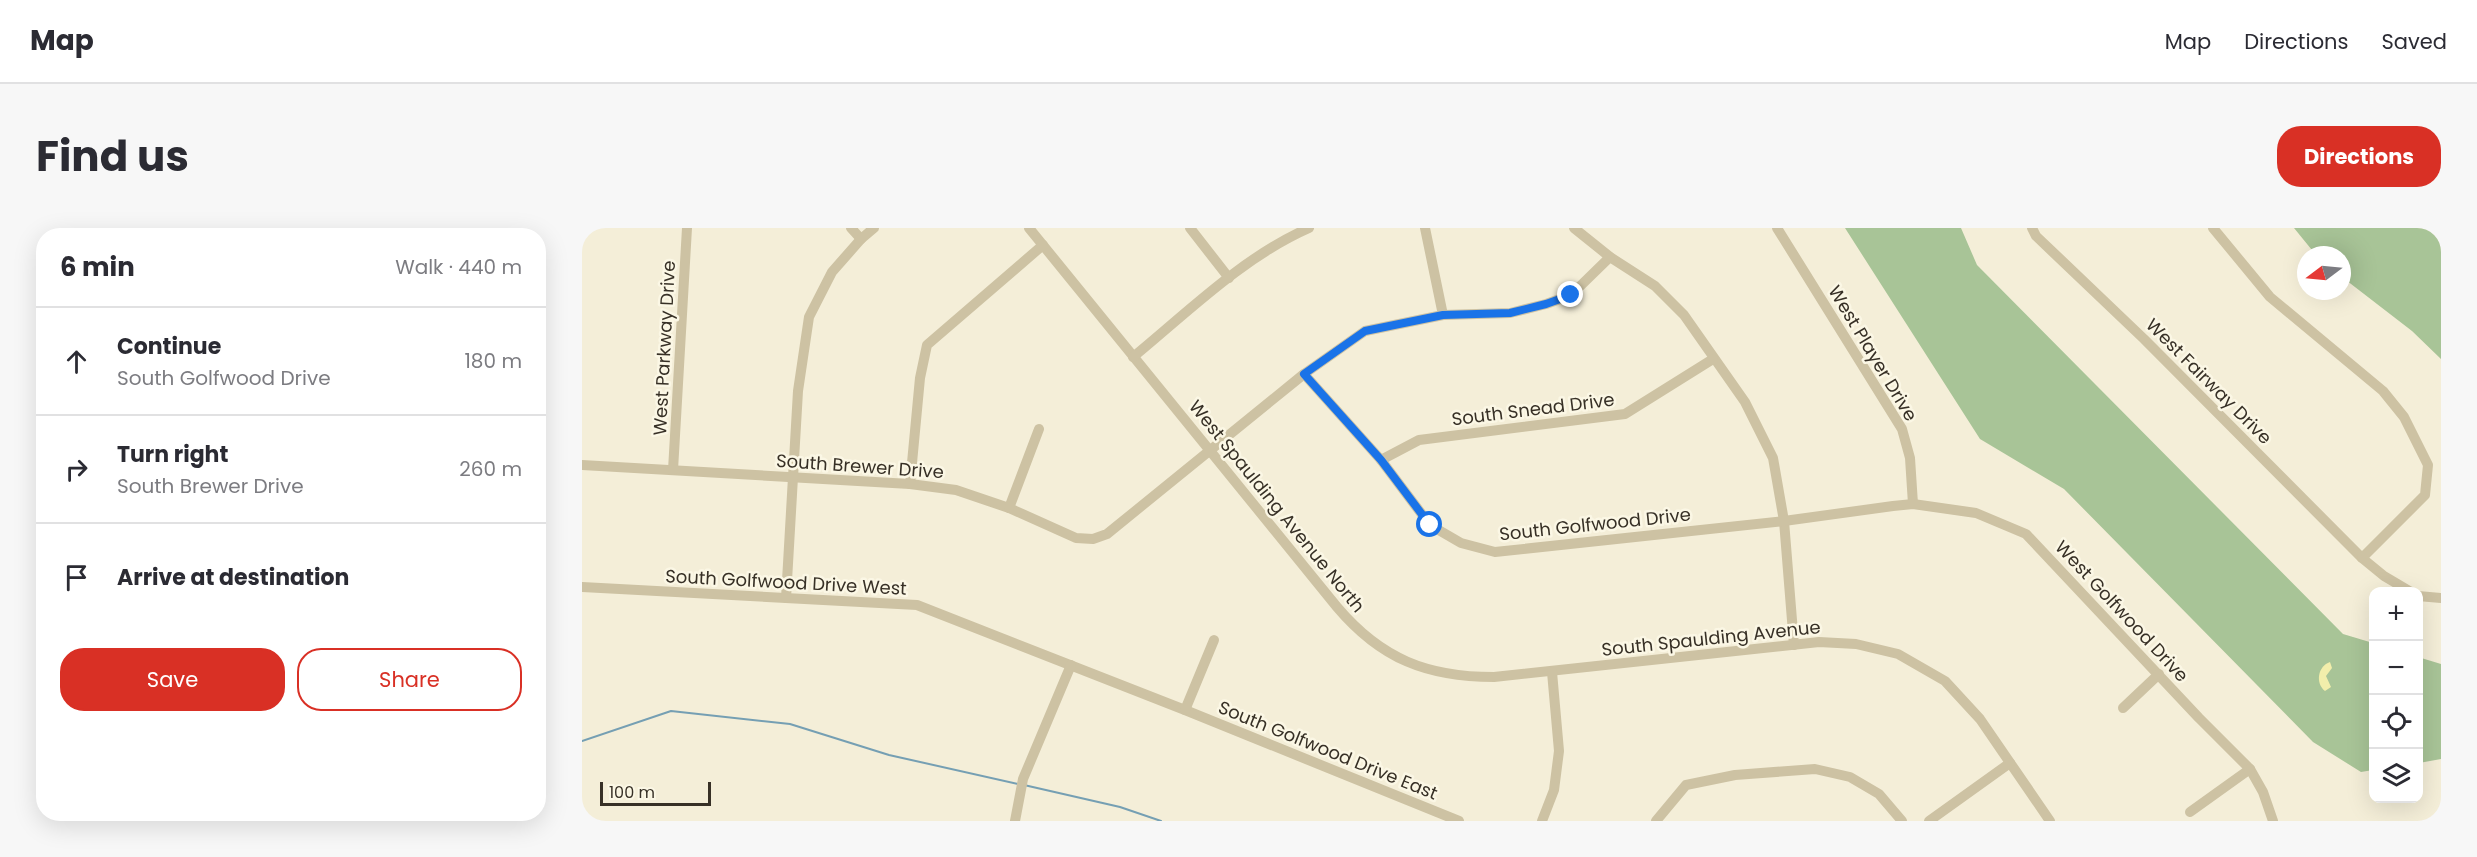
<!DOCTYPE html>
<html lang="en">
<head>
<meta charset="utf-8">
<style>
	body { margin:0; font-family:Poppins,sans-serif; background:#f7f7f7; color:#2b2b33 }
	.controls { position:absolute; right:18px; bottom:18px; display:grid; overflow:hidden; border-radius:12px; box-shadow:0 6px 24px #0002 }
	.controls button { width:54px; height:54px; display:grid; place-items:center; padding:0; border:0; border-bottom:2px solid #e1e1e2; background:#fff; color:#2b2b33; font:30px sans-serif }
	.compass { position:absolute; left:1715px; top:18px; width:54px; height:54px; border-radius:50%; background:#fff; box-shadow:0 6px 24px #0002; rotate:254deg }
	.scale { position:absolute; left:18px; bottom:15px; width:111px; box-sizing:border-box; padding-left:6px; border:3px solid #373026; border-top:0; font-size:16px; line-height:21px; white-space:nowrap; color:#373026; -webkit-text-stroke:4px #fbf7e5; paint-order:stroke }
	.stop { position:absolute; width:18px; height:18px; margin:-14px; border:4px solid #1a73e8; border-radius:50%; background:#fff }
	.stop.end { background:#1a73e8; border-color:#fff; box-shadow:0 2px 6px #0008 }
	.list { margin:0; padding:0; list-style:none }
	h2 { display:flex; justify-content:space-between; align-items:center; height:78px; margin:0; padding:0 24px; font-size:26px }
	h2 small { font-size:20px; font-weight:400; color:#7c7c81 }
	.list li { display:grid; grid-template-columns:39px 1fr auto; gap:18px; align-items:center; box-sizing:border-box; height:108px; padding:0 24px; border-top:2px solid #e1e1e2 }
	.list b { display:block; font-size:22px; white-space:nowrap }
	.list p { margin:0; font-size:20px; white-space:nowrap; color:#7c7c81 }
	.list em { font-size:20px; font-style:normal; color:#7c7c81 }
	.actions { display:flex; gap:12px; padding:18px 24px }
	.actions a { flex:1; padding:14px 0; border:2px solid #d93025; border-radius:24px; text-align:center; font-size:21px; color:#d93025 }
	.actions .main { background:#d93025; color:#fff }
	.icon { flex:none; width:33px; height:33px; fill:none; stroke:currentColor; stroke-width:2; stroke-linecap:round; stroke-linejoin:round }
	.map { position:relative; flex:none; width:1859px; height:593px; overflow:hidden; border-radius:24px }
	header { display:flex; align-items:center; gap:36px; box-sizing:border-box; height:84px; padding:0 30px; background:#fff; border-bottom:2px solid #e1e1e2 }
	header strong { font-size:28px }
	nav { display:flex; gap:33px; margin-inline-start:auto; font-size:21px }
	.intro { display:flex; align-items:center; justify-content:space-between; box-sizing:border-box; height:144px; padding:0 36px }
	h1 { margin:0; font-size:42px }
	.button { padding:15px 27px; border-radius:24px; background:#d93025; color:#fff; font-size:21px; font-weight:700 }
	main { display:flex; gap:36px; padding:0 36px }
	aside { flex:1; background:#fff; border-radius:24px; box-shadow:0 6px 24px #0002 }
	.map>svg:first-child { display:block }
	.green { fill:#a8c497 }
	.sand { fill:#f2eeab }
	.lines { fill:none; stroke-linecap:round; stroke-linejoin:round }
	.stream { stroke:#759fb3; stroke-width:2 }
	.minor { stroke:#cdc2a3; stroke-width:10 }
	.route { stroke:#1a73e8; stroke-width:8 }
	.labels { text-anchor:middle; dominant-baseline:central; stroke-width:5; stroke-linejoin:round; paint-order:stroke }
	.street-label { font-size:18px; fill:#373026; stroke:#fbf7e5 }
</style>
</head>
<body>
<header>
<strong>Map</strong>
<nav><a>Map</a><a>Directions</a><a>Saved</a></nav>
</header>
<div class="intro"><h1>Find us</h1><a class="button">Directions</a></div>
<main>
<aside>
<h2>6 min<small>Walk · 440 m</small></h2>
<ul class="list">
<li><svg class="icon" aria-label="ahead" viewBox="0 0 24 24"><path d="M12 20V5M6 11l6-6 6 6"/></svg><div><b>Continue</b><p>South Golfwood Drive</p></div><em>180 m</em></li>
<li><svg class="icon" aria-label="right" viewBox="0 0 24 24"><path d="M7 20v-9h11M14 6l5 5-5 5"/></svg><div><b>Turn right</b><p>South Brewer Drive</p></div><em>260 m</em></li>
<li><svg class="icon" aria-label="arrive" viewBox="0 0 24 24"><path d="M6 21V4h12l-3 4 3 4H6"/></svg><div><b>Arrive at destination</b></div></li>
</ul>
<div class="actions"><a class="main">Save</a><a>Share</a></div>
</aside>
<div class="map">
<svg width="1859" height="593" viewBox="0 0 1859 593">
	<rect width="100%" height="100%" fill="#f4eed8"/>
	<!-- green -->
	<g class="green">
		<path d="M1263,0H1379L1395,37L1761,406L1791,415V542L1779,544L1731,514L1482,261L1398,211Z"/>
		<path d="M1712,0H1859V131L1830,103L1760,49V27H1734Z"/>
		<path d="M1836,429L1859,436V531L1837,535Z"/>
	</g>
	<!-- sand -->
	<path class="sand" d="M1748,434L1750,440L1744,448L1749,459L1743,463C1733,455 1736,438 1748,434Z"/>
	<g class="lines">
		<!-- stream -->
		<g class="stream">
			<path d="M0,513L89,483L208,496L307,527L436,556"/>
			<path d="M442,557L538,579L579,593"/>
		</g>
		<!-- minor -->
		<g class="minor">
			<path d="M269,0L279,11"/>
			<path d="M447,0L755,379C799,431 845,449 912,449L1237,414L1274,416L1316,426L1363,453L1398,491L1468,593"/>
			<path d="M608,0L647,50"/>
			<path d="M843,0L861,87"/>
			<path d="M992,0L1028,29L1073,58L1102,87L1163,174L1191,230L1202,293L1212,417"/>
			<path d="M1195,0L1320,201L1328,230L1331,276"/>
			<path d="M1450,0L1454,8L1562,111L1780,330L1802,348L1829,364"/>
			<path d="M1631,0L1688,69L1801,163L1822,189L1846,237L1843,267L1780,330"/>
			<path d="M551,129C607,83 661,29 727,0"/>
			<path d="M722,146L799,232L848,297L879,315L913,324L1202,293L1311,278L1331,276L1394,285L1444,306L1617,490L1668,541L1681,564L1691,593"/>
			<path d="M799,232L837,212L1043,186L1131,131"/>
			<path d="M0,237L328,256L374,262L427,280L494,310L511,311L525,306L722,146L783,103L861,87L928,85L964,76L989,67L1028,29"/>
			<path d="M91,242L105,0"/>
			<path d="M328,256L338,150L345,117L461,17"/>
			<path d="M427,280L457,201"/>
			<path d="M0,359L335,377L603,482L877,593"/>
			<path d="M1836,368L1859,370"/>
			<path d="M204,370L216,163L227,89L250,44L279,11L292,0"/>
			<path d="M1541,480L1577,446"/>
			<path d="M603,482L632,412"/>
			<path d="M1608,584L1668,541"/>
			<path d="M433,593L441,551L489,437"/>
			<path d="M960,593L972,562L977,523L970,444"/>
			<path d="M1074,593L1104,557L1153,547L1233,541L1268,549L1297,566L1320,593"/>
			<path d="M1347,593L1428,535"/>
			<path d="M1855,593L1859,592"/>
		</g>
	</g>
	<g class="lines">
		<!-- route -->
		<path class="route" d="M848,297L799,232L722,146L783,103L861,87L928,85L964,76L989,67"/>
	</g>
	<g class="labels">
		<!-- street labels -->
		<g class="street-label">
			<text transform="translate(82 120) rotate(-87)">West Parkway Drive</text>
			<text transform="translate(1291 125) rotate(59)">West Player Drive</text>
			<text transform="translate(1627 153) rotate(45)">West Fairway Drive</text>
			<text transform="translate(951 181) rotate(-7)">South Snead Drive</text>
			<text transform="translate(278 238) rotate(4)">South Brewer Drive</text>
			<text transform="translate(695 278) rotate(51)">West Spaulding Avenue North</text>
			<text transform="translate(1013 296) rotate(-6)">South Golfwood Drive</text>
			<text transform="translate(204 354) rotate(3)">South Golfwood Drive West</text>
			<text transform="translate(1540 383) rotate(47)">West Golfwood Drive</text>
			<text transform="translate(1129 410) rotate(-6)">South Spaulding Avenue</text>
			<text transform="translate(746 522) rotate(22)">South Golfwood Drive East</text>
		</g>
	</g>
</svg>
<div class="controls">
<button>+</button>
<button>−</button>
<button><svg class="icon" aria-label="locate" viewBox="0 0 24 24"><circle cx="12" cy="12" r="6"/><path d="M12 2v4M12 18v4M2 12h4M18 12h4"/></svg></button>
<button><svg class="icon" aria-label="layers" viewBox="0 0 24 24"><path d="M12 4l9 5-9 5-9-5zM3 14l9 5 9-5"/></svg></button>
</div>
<svg class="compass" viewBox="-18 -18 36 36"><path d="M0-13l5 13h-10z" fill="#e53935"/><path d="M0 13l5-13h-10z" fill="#7c7c81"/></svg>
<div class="scale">100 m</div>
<div class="stop" style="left:848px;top:297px"></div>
<div class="stop end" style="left:989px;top:67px"></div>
</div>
</main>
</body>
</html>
